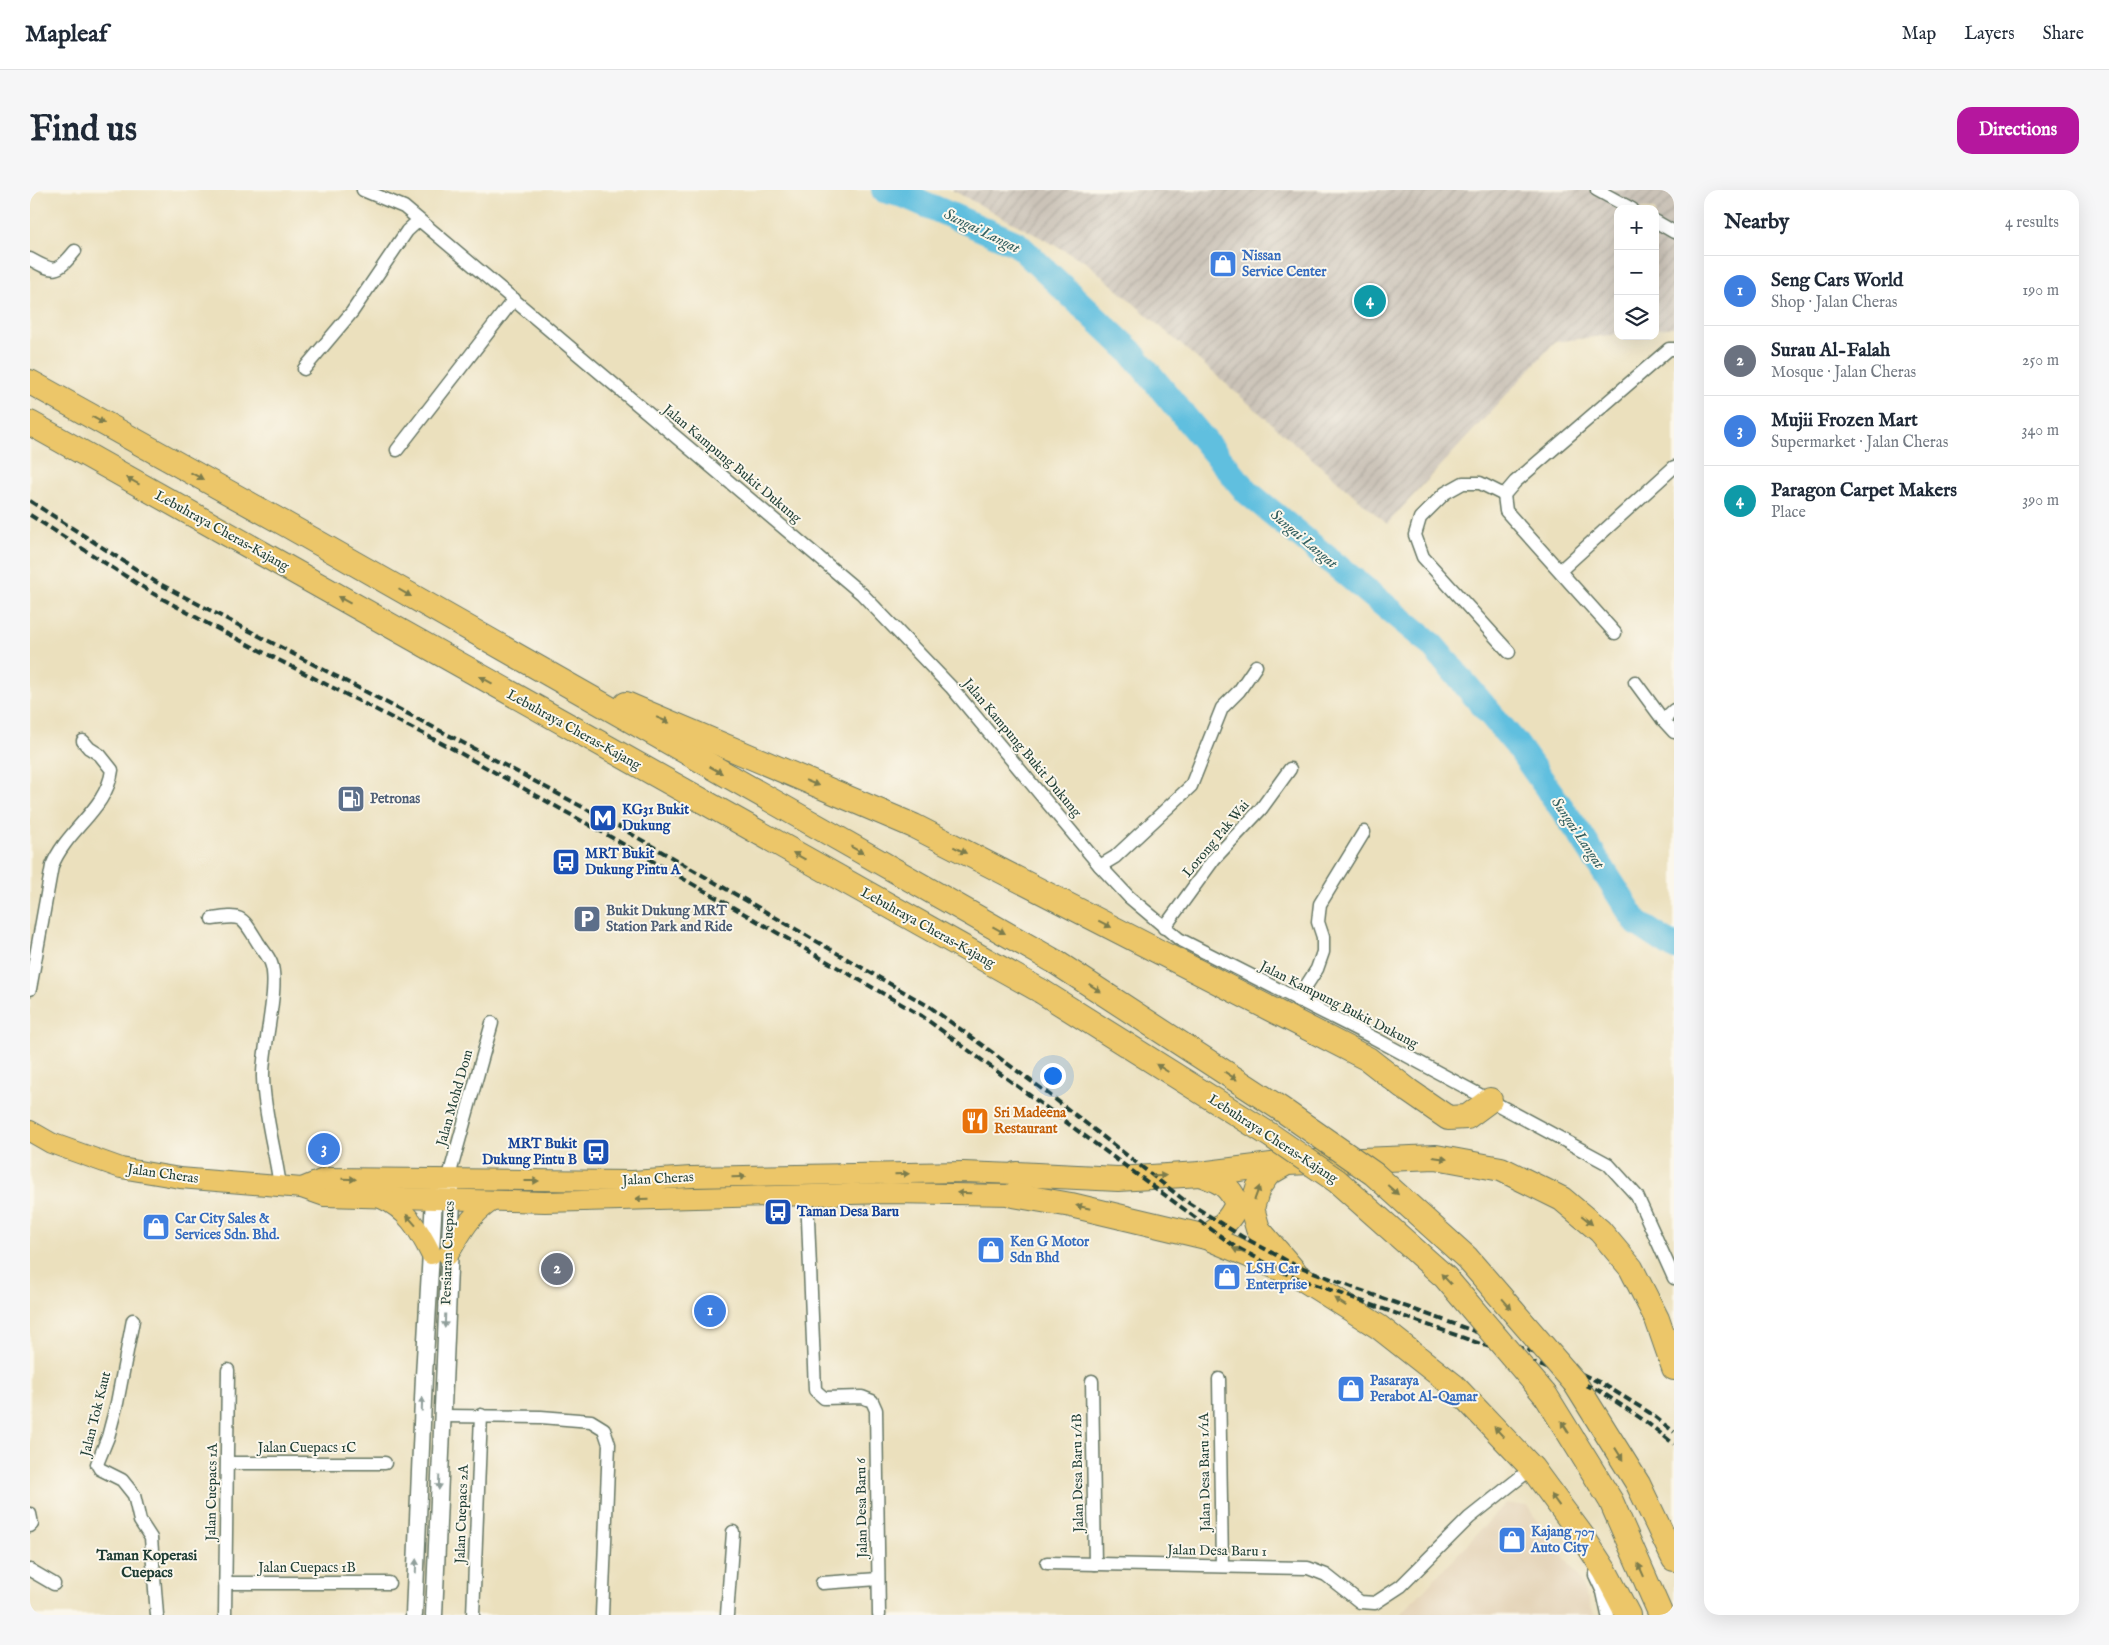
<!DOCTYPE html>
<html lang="en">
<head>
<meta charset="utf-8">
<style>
	body { margin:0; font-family:"IM FELL English",serif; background:#f6f6f7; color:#1f2937 }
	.controls { position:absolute; right:15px; top:15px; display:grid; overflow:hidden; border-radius:10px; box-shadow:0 5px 20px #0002 }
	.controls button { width:45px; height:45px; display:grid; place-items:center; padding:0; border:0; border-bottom:1px solid #e0e1e3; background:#fff; color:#1f2937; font:25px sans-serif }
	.you { position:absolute; left:1022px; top:885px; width:18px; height:18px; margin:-12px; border:4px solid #fff; border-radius:50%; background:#1a73e8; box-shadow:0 0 0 8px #1a73e833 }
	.badge { display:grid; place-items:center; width:32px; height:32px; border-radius:50%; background:#b5179e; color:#fff; font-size:16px; font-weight:700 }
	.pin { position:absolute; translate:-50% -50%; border:2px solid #fff; box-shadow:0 1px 5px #0006 }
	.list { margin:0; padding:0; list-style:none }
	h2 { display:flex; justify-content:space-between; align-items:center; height:65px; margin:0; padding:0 20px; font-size:21px }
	h2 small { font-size:16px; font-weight:400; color:#747a83 }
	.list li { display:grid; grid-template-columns:32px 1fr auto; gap:15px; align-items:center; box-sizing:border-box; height:70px; padding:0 20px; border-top:1px solid #e0e1e3 }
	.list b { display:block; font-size:19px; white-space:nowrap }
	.list p { margin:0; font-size:16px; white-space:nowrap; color:#747a83 }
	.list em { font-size:16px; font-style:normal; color:#747a83 }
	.icon { flex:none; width:28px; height:28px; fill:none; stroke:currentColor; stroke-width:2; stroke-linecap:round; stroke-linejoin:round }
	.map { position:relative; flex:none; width:1644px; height:1425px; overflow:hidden; border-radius:15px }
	header { display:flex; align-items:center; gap:30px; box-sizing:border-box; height:70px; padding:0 25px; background:#fff; border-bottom:1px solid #e0e1e3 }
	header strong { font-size:24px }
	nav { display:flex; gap:28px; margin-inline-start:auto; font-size:18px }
	.intro { display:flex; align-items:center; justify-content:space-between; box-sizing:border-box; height:120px; padding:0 30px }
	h1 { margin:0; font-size:35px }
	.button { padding:12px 22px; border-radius:15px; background:#b5179e; color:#fff; font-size:18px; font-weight:700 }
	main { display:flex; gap:30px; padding:0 30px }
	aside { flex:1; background:#fff; border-radius:15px; box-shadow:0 5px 20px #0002 }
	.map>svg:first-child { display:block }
	.built { fill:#e3d2b5 }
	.industrial { fill:url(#industrial-furrows) }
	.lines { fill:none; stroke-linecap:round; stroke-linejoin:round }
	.river { stroke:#61bfdf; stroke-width:26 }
	.minor-casing { stroke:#667664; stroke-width:15 }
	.tertiary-casing { stroke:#667664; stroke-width:19 }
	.primary-casing { stroke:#667664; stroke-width:22 }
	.motorway-casing { stroke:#667664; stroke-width:26 }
	.minor { stroke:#fff; stroke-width:12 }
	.tertiary { stroke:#fff; stroke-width:16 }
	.primary { stroke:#ecc669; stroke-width:20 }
	.motorway { stroke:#ecc669; stroke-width:24 }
	.rail { stroke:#1f3d34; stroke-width:4; stroke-dasharray:8 4; stroke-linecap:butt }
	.motorway-bridge-casing { stroke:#667664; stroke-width:26; stroke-linecap:butt }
	.motorway-bridge { stroke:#ecc669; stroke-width:24 }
	.oneway { fill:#7b7b4c }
	.oneway2 { fill:#8f9e9a }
	.labels { text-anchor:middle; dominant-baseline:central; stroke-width:4; stroke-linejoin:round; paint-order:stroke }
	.shop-label { font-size:14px; font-weight:bold; fill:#366cbe; stroke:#fbf7ec; text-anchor:start }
	.street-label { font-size:14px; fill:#1f3d34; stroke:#fbf7ec }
	.service-label { font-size:14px; font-weight:bold; fill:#4e5e75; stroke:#fbf7ec; text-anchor:start }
	.transit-label { font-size:14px; font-weight:bold; fill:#164399; stroke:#fbf7ec; text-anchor:start }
	.food-label { font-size:14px; font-weight:bold; fill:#c56008; stroke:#fbf7ec; text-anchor:start }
	.water-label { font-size:15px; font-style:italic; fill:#305e5f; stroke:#fbf7ec }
	.neighbourhood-label { font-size:15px; font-weight:bold; fill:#1f3d34; stroke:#fbf7ec }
</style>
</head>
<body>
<header>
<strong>Mapleaf</strong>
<nav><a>Map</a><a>Layers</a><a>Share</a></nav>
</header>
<div class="intro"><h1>Find us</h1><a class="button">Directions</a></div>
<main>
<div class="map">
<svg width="1644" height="1425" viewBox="0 0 1644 1425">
	<defs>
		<pattern id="industrial-furrows" width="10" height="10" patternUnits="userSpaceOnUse" patternTransform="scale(1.25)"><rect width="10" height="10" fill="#cbc3b8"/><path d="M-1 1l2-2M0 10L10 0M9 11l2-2" fill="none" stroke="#aea89f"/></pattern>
	</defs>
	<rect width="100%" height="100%" fill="#fbf7ec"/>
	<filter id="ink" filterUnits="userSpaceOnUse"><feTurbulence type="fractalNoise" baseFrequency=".02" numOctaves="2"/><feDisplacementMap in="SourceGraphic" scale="10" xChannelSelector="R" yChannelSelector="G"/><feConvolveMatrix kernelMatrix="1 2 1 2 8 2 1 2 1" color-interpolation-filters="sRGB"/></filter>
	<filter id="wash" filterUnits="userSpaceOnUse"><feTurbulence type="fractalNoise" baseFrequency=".0096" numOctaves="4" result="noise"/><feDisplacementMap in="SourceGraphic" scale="20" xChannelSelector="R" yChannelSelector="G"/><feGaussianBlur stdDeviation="1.12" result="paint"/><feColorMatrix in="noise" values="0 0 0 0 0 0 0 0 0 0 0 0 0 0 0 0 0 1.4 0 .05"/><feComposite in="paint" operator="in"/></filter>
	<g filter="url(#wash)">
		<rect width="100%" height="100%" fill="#ebe0bd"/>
		<!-- built -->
		<path class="built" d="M1476,1313L1497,1316L1546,1383L1565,1425H1370Z"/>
		<!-- industrial -->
		<path class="industrial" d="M922,0H1644V137L1625,139V19H1588V144L1525,152L1357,334L1056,72Z"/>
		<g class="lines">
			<!-- river -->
			<path class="river" d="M854,0L876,6L987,54L1101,162L1217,302L1400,453L1486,554L1550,644L1607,733L1644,757"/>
		</g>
	</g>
	<g filter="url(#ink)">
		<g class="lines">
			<defs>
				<g id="minor">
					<path d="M333,0L374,17L832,404L921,497L1070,676L1099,707L1149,749L1344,848L1578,974L1607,1006L1644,1088"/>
					<path d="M1567,0L1602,19"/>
					<path d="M1625,31L1644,42"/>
					<path d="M0,69C25,83 27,83 45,61"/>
					<path d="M274,179L322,122L377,41L389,30"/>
					<path d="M367,260L484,109"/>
					<path d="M1474,305L1450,293H1433L1415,303L1390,328L1385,345L1393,367L1479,462"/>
					<path d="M1531,380L1644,277"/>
					<path d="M1585,443L1476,321L1474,305L1485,292L1639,159H1644"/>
					<path d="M1605,492L1633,530L1644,542"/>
					<path d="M1633,530L1644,520"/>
					<path d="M1070,676L1085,667L1161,596L1192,518L1209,501L1226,476"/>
					<path d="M182,729C212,725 211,725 227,751C231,758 238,765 241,773C250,796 232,859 233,887C234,924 245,959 250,996"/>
					<path d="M1134,738L1184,669L1231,619L1260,579"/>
					<path d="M0,799L22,676C36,640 77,619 82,580L70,565L59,558L53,551"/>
					<path d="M1267,810L1287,779L1293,762V747L1288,732L1290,714L1334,642"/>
					<path d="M418,990L462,833"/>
					<path d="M777,1005L785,1200L794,1208L832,1207L842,1211L846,1220L849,1425"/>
					<path d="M103,1130L87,1213L78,1247L67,1274L70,1279L92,1290L104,1305L110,1331L121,1348L127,1425"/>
					<path d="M1189,1189L1192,1375"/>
					<path d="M1062,1191L1065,1374"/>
					<path d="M412,1226L511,1227L561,1231L574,1239L579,1254L572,1425"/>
					<path d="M198,1273H355"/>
					<path d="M0,1324L2,1334L0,1336"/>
					<path d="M1017,1373L1278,1378L1296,1385L1330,1412L1345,1413L1371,1396L1439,1328L1502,1278"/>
					<path d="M0,1380L24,1394"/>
					<path d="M1565,1385L1573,1402L1578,1425"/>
					<path d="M195,1393H359"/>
					<path d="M792,1393L848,1389"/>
					<path d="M195,1425L198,1180"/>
					<path d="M443,1425L451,1225"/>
					<path d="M697,1425L703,1342"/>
				</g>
				<g id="tertiary">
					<path d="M384,1425L394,1186L404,1009L411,1000"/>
					<path d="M404,1425L422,1009L419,997"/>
				</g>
				<g id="primary">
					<path d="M0,941L21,953L91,978L150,988L272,998L295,1006L515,1012L859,1003L983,1005"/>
					<path d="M272,998L296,988L602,991L661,987L933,982L986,984"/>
					<path d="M351,1008C377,1019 389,1040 401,1064"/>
					<path d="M418,1065C432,1042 439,1026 462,1011"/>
				</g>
				<g id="motorway">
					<path d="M0,192L257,335L1024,771"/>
					<path d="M0,233L1011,801"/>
					<path d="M596,514L884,636L1338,869L1379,901L1418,928L1437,927L1460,910"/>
					<path d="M1255,974L1238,984L1228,998L1222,1018L1228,1039L1265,1082"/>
					<path d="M986,984L1088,989L1170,984L1257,973L1406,967L1471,979L1532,1009L1570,1041L1601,1078L1627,1129L1644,1178"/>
					<path d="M1170,984C1189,991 1199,994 1207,1014C1200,1030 1191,1038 1176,1047"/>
					<path d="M983,1005L1041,1015L1176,1047L1270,1087L1349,1137L1424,1196L1502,1278L1553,1347L1575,1381L1598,1425"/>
					<path d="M1545,1193L1608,1294L1644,1369"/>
					<path d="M1516,1206L1581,1311L1631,1425"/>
				</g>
			</defs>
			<!-- minor casing -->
			<use href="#minor" class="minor-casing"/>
			<!-- tertiary casing -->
			<use href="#tertiary" class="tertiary-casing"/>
			<!-- primary casing -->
			<use href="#primary" class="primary-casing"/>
			<!-- motorway casing -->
			<use href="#motorway" class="motorway-casing"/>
			<!-- minor -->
			<use href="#minor" class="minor"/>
			<!-- tertiary -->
			<use href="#tertiary" class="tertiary"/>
			<!-- primary -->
			<use href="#primary" class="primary"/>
			<!-- motorway -->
			<use href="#motorway" class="motorway"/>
			<!-- rail -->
			<g class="rail">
				<path d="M0,311L126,392L426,549L584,634L900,817L1016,902L1154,1010L1211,1046L1263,1074L1327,1099L1516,1167L1573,1194L1620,1223L1644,1242"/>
				<path d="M0,325L122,403L182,436L421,558L579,646L892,826L1204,1056L1259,1085L1512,1176L1570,1201L1615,1231L1644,1254"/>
			</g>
			<defs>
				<g id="motorway-bridge">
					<path d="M1024,771L1251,919L1344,984L1437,1068L1545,1193"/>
					<path d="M1011,801L1240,945L1307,991L1415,1087L1516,1206"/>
				</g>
			</defs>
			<!-- motorway-bridge casing -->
			<use href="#motorway-bridge" class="motorway-bridge-casing"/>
			<!-- motorway-bridge -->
			<use href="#motorway-bridge" class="motorway-bridge"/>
		</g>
		<!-- one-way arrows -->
		<defs><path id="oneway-solid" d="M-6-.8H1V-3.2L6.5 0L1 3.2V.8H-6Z" transform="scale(1.25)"/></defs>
		<g class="oneway">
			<use href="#oneway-solid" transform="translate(68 230) rotate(29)"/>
			<use href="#oneway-solid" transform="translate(167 286) rotate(29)"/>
			<use href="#oneway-solid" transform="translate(103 291) rotate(-151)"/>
			<use href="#oneway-solid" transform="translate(375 403) rotate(30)"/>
			<use href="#oneway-solid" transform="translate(314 410) rotate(-151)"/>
			<use href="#oneway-solid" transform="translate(456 490) rotate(-151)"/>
			<use href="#oneway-solid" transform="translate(633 530) rotate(23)"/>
			<use href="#oneway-solid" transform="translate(686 580) rotate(29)"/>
			<use href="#oneway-solid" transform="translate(782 593) rotate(23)"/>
			<use href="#oneway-solid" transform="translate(827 660) rotate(29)"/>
			<use href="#oneway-solid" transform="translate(930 660) rotate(27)"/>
			<use href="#oneway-solid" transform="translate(769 666) rotate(-151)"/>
			<use href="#oneway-solid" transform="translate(1075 734) rotate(27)"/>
			<use href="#oneway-solid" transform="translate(969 740) rotate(29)"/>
			<use href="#oneway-solid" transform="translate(1065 798) rotate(33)"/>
			<use href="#oneway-solid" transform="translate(1132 878) rotate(-148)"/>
			<use href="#oneway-solid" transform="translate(1201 886) rotate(33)"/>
			<use href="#oneway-solid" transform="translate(1410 968) rotate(8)"/>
			<use href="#oneway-solid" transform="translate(872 984) rotate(-2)"/>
			<use href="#oneway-solid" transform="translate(1129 986) rotate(-3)"/>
			<use href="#oneway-solid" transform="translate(709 987) rotate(-1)"/>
			<use href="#oneway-solid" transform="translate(319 989) rotate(1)"/>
			<use href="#oneway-solid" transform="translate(502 991)"/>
			<use href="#oneway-solid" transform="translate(1363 1000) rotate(41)"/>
			<use href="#oneway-solid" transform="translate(934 1003) rotate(-179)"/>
			<use href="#oneway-solid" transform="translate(1227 1003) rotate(-70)"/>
			<use href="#oneway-solid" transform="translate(612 1009) rotate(178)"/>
			<use href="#oneway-solid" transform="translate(1053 1017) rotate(-167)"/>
			<use href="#oneway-solid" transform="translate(381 1030) rotate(-131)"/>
			<use href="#oneway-solid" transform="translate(1557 1030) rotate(40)"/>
			<use href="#oneway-solid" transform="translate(1209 1061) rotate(-157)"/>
			<use href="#oneway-solid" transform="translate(1416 1089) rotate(-133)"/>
			<use href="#oneway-solid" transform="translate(1310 1112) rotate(-147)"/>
			<use href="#oneway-solid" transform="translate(1477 1114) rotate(49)"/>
			<use href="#oneway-solid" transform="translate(1535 1237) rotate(-122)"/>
			<use href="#oneway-solid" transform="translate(1469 1242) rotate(-133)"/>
			<use href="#oneway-solid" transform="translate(1589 1264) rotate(58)"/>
			<use href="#oneway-solid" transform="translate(1525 1310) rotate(-126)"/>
			<use href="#oneway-solid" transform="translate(1611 1380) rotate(-114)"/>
		</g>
		<g class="oneway2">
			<use href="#oneway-solid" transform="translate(415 1131) rotate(92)"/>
			<use href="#oneway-solid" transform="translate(392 1214) rotate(-88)"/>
			<use href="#oneway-solid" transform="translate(409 1293) rotate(92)"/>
			<use href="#oneway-solid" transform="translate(386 1376) rotate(-88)"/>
		</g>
	</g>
	<!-- icons -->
	<defs>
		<symbol id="shop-square" viewBox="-11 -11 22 22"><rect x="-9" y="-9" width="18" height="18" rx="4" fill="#3f7fe0" stroke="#fbf7ec"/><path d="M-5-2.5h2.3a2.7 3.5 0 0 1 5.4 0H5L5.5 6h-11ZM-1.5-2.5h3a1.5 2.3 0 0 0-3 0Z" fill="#fff"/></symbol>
		<symbol id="fuel-square" viewBox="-11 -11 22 22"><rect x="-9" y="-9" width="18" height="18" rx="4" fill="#5c6f8a" stroke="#fbf7ec"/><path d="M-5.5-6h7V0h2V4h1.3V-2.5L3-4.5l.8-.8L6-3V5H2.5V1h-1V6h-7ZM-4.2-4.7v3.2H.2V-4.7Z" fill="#fff"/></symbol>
		<symbol id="metro-square" viewBox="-11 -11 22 22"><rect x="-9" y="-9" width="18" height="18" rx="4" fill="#1a4fb4" stroke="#fbf7ec"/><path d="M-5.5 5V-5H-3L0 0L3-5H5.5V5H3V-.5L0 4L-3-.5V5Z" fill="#fff"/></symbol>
		<symbol id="bus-square" viewBox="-11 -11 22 22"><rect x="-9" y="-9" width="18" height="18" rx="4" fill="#1a4fb4" stroke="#fbf7ec"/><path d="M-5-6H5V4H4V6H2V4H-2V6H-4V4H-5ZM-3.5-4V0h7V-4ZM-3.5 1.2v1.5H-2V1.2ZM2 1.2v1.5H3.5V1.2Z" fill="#fff"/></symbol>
		<symbol id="parking-square" viewBox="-11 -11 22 22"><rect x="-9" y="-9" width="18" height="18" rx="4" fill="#5c6f8a" stroke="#fbf7ec"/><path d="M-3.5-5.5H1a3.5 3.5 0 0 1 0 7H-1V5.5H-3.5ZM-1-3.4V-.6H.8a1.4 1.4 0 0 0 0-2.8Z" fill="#fff"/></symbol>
		<symbol id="restaurant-square" viewBox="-11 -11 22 22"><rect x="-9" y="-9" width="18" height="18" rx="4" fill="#e8710a" stroke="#fbf7ec"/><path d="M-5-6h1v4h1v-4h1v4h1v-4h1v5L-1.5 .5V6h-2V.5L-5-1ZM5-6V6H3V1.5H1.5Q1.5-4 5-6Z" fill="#fff"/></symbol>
	</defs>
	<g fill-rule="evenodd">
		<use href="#shop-square" x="1177" y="58" width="32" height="32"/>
		<use href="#fuel-square" x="305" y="593" width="32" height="32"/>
		<use href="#metro-square" x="557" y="612" width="32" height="32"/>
		<use href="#bus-square" x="520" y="656" width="32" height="32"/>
		<use href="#parking-square" x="541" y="713" width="32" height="32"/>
		<use href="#restaurant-square" x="929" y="915" width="32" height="32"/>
		<use href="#bus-square" x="550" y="946" width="32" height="32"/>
		<use href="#bus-square" x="732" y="1006" width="32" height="32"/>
		<use href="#shop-square" x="110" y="1021" width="32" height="32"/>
		<use href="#shop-square" x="945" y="1044" width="32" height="32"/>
		<use href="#shop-square" x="1181" y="1071" width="32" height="32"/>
		<use href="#shop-square" x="1305" y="1183" width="32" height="32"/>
		<use href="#shop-square" x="1466" y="1334" width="32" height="32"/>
	</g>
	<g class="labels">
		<!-- shop labels -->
		<g class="shop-label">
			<text x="1212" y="66">Nissan<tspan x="1212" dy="16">Service Center</tspan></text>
			<text x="145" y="1029">Car City Sales &amp;<tspan x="145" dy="16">Services Sdn. Bhd.</tspan></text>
			<text x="980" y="1052">Ken G Motor<tspan x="980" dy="16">Sdn Bhd</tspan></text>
			<text x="1216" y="1079">LSH Car<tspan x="1216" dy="16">Enterprise</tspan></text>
			<text x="1340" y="1191">Pasaraya<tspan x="1340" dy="16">Perabot Al-Qamar</tspan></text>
			<text x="1501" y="1342">Kajang 707<tspan x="1501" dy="16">Auto City</tspan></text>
		</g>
		<!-- street labels -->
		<g class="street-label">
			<text transform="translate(702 274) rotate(40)">Jalan Kampung Bukit Dukung</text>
			<text transform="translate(192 341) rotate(29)">Lebuhraya Cheras–Kajang</text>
			<text transform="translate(544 540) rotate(29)">Lebuhraya Cheras–Kajang</text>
			<text transform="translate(992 558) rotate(50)">Jalan Kampung Bukit Dukung</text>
			<text transform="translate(1186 649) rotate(-50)">Lorong Pak Wai</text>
			<text transform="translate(898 738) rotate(29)">Lebuhraya Cheras–Kajang</text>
			<text transform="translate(1309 815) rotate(27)">Jalan Kampung Bukit Dukung</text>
			<text transform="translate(425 908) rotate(-74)">Jalan Mohd Dom</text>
			<text transform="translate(1243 949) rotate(33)">Lebuhraya Cheras–Kajang</text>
			<text transform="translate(133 984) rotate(8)">Jalan Cheras</text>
			<text transform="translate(628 989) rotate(-3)">Jalan Cheras</text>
			<text transform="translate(418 1063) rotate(-88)">Persiaran Cuepacs</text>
			<text transform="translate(66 1224) rotate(-76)">Jalan Tok Kaut</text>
			<text x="277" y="1258">Jalan Cuepacs 1C</text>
			<text transform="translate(1175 1282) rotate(-91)">Jalan Desa Baru 1/1A</text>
			<text transform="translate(1048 1283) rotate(-91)">Jalan Desa Baru 1/1B</text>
			<text transform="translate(182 1302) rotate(-89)">Jalan Cuepacs 1A</text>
			<text transform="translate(832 1318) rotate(-91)">Jalan Desa Baru 6</text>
			<text transform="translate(432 1324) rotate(-88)">Jalan Cuepacs 2A</text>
			<text transform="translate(1187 1361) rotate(1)">Jalan Desa Baru 1</text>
			<text x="277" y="1378">Jalan Cuepacs 1B</text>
		</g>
		<!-- service labels -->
		<g class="service-label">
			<text x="340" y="609">Petronas</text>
			<text x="576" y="721">Bukit Dukung MRT<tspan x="576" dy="16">Station Park and Ride</tspan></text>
		</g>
		<!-- transit labels -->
		<g class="transit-label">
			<text x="592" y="620">KG31 Bukit<tspan x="592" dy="16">Dukung</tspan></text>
			<text x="555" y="664">MRT Bukit<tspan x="555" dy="16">Dukung Pintu A</tspan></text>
			<text x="547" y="954" text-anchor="end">MRT Bukit<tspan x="547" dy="16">Dukung Pintu B</tspan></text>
			<text x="767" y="1022">Taman Desa Baru</text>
		</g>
		<!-- food labels -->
		<g class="food-label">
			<text x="964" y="923">Sri Madeena<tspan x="964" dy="16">Restaurant</tspan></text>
		</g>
		<!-- water labels -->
		<g class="water-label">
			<text transform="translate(952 41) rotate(26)">Sungai Langat</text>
			<text transform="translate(1274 349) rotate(40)">Sungai Langat</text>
			<text transform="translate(1548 643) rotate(56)">Sungai Langat</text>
		</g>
		<!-- neighbourhood labels -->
		<g class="neighbourhood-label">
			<text x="117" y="1365">Taman Koperasi<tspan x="117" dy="17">Cuepacs</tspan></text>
		</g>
	</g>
</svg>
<div class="controls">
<button>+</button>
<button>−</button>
<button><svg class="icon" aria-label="layers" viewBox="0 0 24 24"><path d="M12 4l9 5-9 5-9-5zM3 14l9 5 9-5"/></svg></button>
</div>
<div class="you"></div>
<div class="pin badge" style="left:680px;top:1121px;background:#3f7fe0">1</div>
<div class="pin badge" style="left:527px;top:1079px;background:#6b7280">2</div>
<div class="pin badge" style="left:294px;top:959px;background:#3f7fe0">3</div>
<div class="pin badge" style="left:1340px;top:111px;background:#0f9aa8">4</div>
</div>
<aside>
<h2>Nearby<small>4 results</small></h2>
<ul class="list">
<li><span class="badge" style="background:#3f7fe0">1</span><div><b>Seng Cars World</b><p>Shop · Jalan Cheras</p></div><em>190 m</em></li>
<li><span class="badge" style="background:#6b7280">2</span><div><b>Surau Al-Falah</b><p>Mosque · Jalan Cheras</p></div><em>250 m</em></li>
<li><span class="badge" style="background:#3f7fe0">3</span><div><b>Mujii Frozen Mart</b><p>Supermarket · Jalan Cheras</p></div><em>340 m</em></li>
<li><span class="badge" style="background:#0f9aa8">4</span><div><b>Paragon Carpet Makers</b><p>Place</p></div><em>390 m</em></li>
</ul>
</aside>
</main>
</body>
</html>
